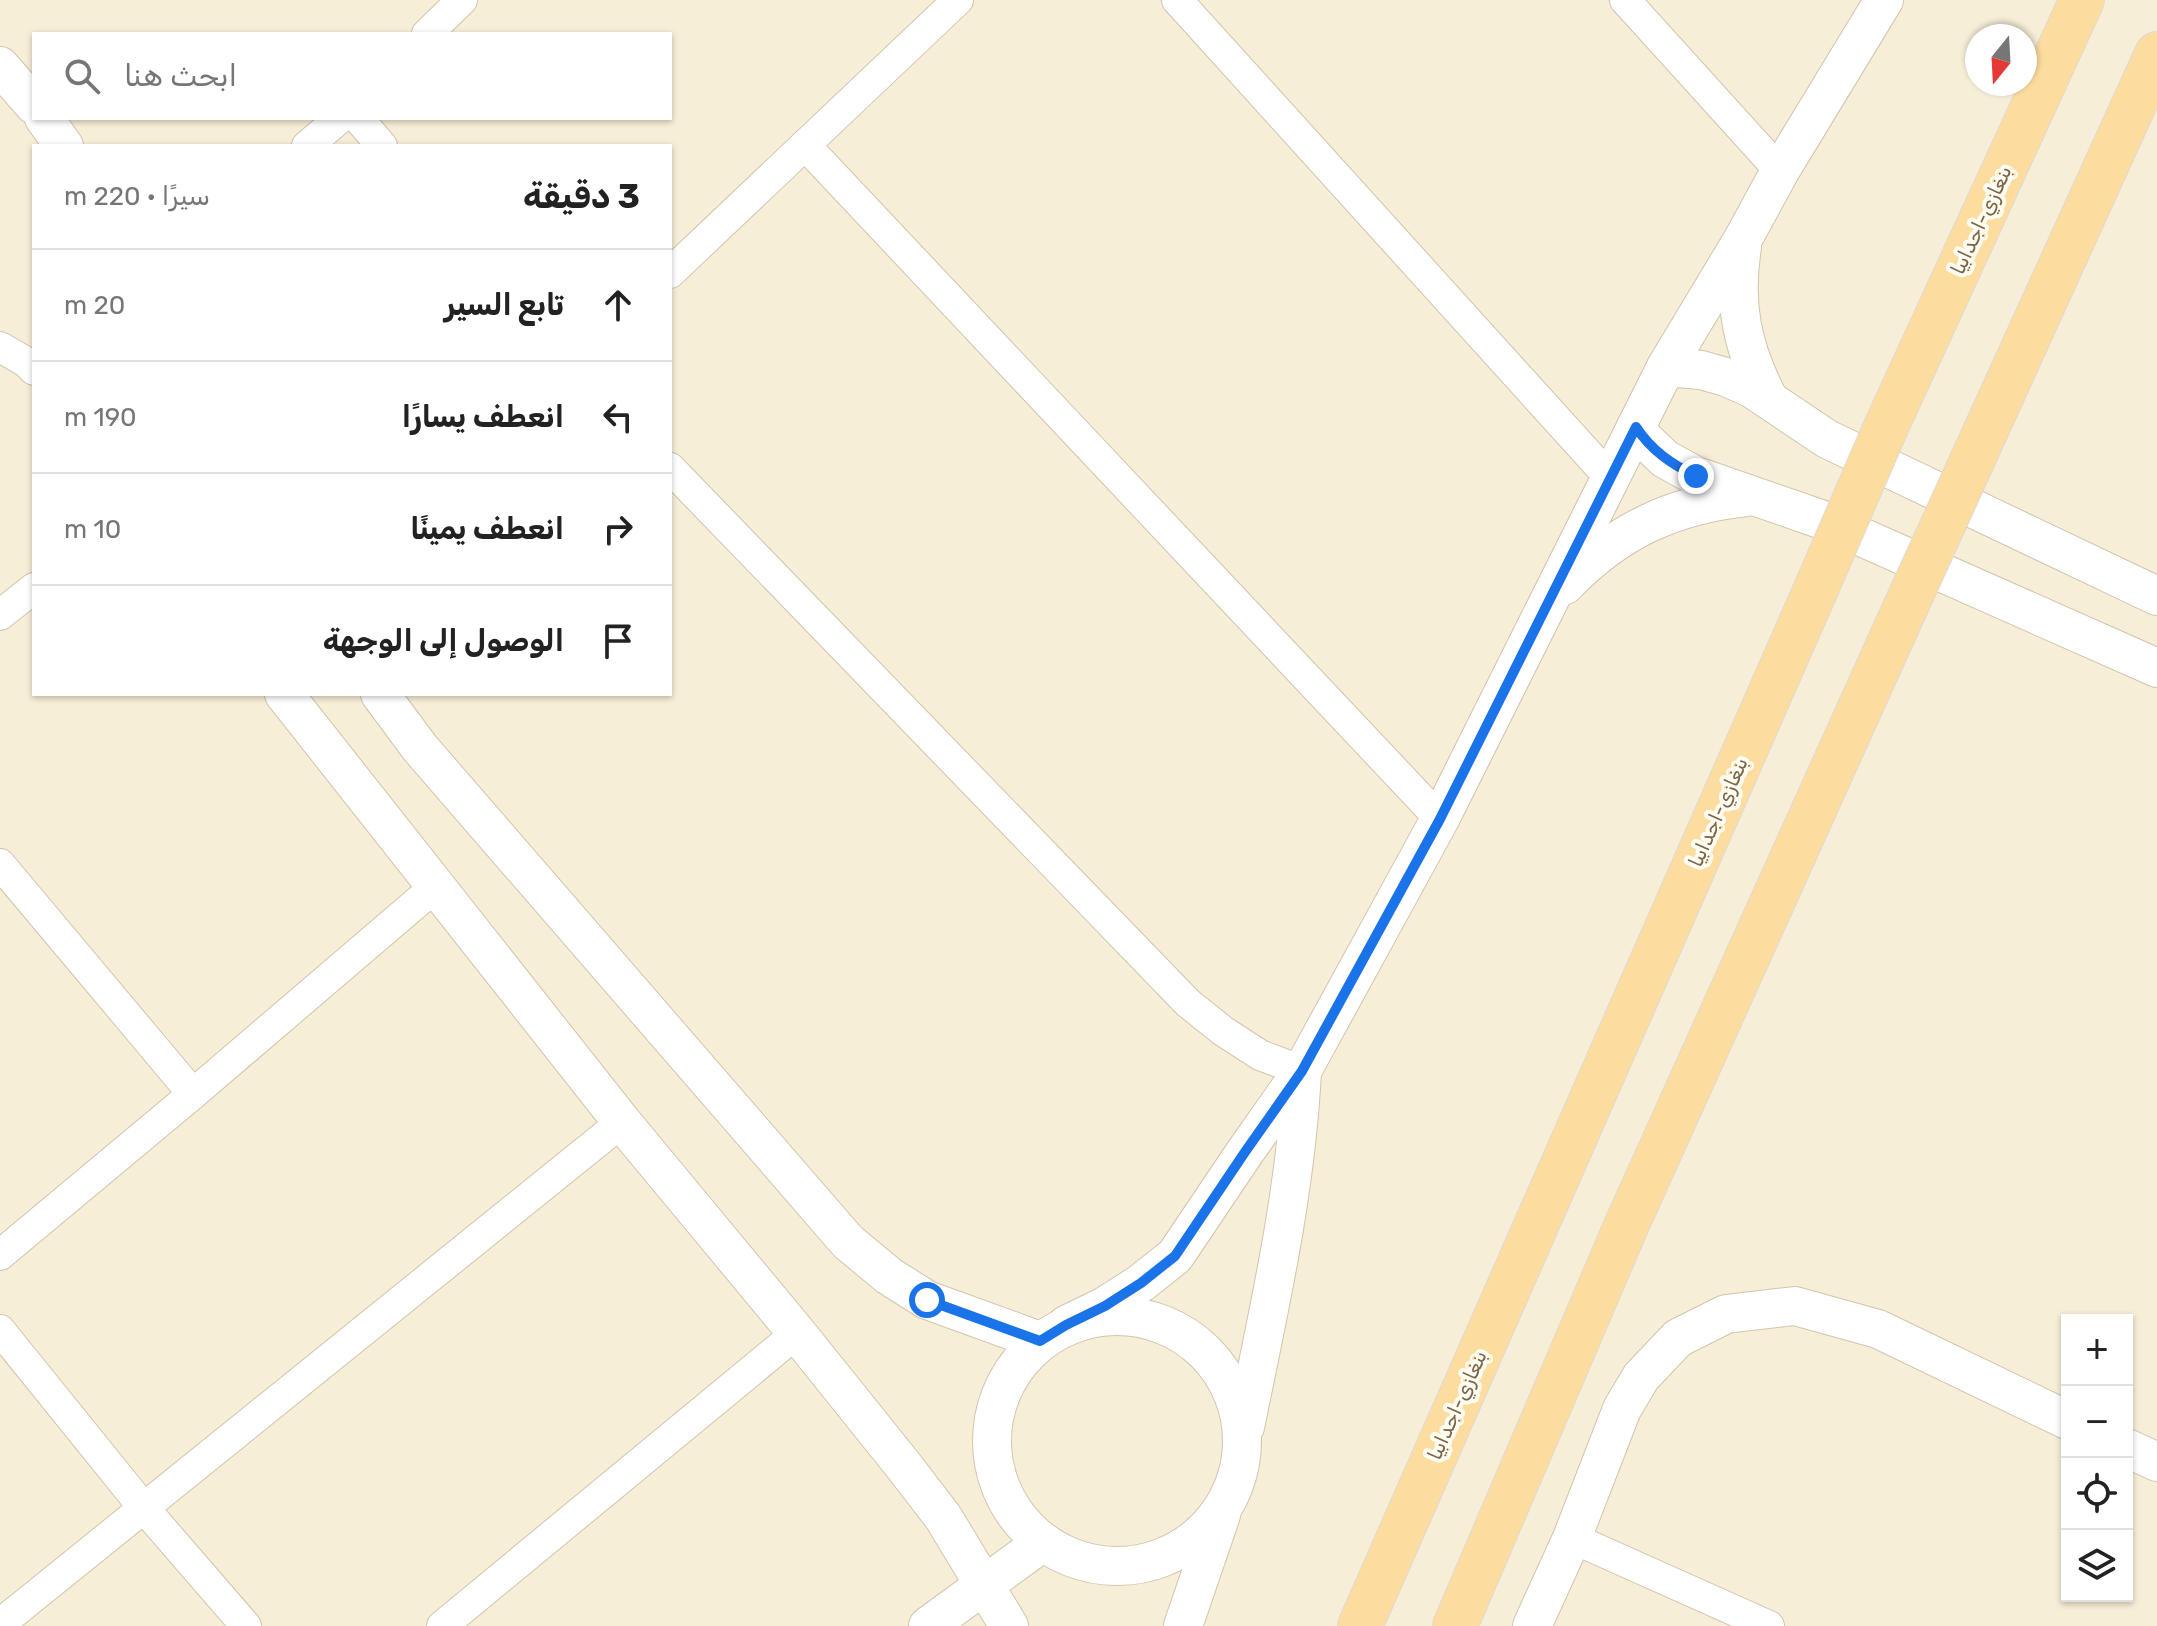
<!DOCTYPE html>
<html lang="ar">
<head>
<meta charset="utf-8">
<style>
	body { margin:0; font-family:Rubik,Vazirmatn,sans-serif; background:#f6f6f6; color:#222; direction:rtl }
	.controls { position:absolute; right:24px; bottom:24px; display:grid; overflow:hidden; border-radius:0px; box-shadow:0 2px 6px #0004 }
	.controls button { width:72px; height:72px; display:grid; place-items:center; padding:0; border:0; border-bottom:2px solid #e0e0e0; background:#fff; color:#222; font:40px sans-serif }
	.compass { position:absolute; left:1965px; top:24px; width:72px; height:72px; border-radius:50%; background:#fff; box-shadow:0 2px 6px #0004; rotate:198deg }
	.stop { position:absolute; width:24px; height:24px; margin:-18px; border:6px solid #1a73e8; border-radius:50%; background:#fff }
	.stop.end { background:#1a73e8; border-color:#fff; box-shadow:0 2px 8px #0008 }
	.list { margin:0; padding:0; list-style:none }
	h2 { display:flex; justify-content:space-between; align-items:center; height:104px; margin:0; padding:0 32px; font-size:34px }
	h2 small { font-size:26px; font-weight:400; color:#767676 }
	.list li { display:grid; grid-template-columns:52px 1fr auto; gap:24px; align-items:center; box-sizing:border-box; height:112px; padding:0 32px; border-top:2px solid #e0e0e0 }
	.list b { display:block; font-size:30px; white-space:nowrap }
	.list em { font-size:26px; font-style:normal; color:#767676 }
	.icon { flex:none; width:44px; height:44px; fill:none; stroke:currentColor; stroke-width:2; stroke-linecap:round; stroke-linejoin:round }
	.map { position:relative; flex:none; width:2157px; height:1626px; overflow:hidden; direction:ltr }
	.search { position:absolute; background:#fff; box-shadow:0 2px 6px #0004; left:32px; top:32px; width:640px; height:88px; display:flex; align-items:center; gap:20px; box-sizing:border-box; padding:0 28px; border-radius:0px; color:#767676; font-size:30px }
	.panel { position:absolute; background:#fff; box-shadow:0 2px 6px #0004; left:32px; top:144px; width:640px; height:552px; border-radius:0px; direction:rtl }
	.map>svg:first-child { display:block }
	.residential { fill:#f6eed7; fill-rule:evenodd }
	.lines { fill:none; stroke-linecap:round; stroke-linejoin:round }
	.minor-casing { stroke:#d2c4ae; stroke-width:32 }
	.tertiary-casing { stroke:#d2c4ae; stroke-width:40 }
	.trunk-casing { stroke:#dfdad4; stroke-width:46 }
	.minor { stroke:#fff; stroke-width:30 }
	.tertiary { stroke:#fff; stroke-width:38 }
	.trunk { stroke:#fddc9f; stroke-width:44 }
	.trunk-bridge-casing { stroke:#dfdad4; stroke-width:46; stroke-linecap:butt }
	.trunk-bridge { stroke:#fddc9f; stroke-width:44 }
	.route { stroke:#1a73e8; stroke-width:10 }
	.labels { text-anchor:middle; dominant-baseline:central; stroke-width:8; stroke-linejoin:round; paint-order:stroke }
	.street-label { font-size:20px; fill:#7b654a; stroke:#fffcf2 }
</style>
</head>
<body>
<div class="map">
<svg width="2157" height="1626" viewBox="0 0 2157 1626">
	<rect width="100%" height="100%" fill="#fefaea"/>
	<!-- residential -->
	<path class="residential" d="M0,0H2157V1626H0ZM34,34H670V118H34ZM1977,36H2025V84H1977ZM34,146H670V694H34ZM2067,1320H2127V1596H2067Z"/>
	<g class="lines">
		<defs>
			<g id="minor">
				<path d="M1177,0L1610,478"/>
				<path d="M1625,0L1780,171"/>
				<path d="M427,34L462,0"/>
				<path d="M358,118L382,146"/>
				<path d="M805,145L1440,819"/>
				<path d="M307,146L340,118"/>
				<path d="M670,273L958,0"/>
				<path d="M0,347L26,362L34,370"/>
				<path d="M670,468L1188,1003L1223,1031L1260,1055L1302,1071"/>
				<path d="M0,615L34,588"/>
				<path d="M0,864L193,1094"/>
				<path d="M0,1255L193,1094L435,887"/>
				<path d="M0,1330L143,1507L246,1626"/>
				<path d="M1572,1538L1769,1626"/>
				<path d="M0,1624L622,1122"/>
				<path d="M442,1626L797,1333"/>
			</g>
			<g id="tertiary">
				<path d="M0,66L34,105"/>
				<path d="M44,118L64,146"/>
				<path d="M1742,247C1733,304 1742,347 1768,398"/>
				<path d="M1666,367L1701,370L1726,377L1751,388L1827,439L2157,596"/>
				<path d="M1636,427L1645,440L1665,459L1696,476L1823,520L2157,668"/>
				<path d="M1565,585C1617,531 1672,505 1746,497"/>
				<path d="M284,694L622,1122L797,1333L903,1465L943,1517L1009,1626"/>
				<path d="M380,694L420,748L848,1242L889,1276L927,1300L1040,1341"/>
				<circle cx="1117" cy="1441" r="125"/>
				<path d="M1066,1325L1105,1306L1141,1283L1175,1256L1245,1152L1302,1071L1440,819L1666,367L1743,239L1780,171L1884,0"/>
				<path d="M1245,1427C1269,1309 1296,1192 1302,1071"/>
				<path d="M2127,1448L2157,1462"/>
				<path d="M928,1626L1043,1542"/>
				<path d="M1183,1626L1221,1515"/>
				<path d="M1532,1626L1572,1538L1622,1409L1641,1377L1678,1338L1726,1314L1795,1306L1878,1329L2067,1420"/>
			</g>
			<g id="trunk">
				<path d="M1886,427L2082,0"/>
				<path d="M1972,461L2157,54"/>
				<path d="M1360,1626L1816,589"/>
				<path d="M1455,1626L1627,1224L1897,626"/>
			</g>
		</defs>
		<!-- minor casing -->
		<use href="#minor" class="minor-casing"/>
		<!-- tertiary casing -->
		<use href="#tertiary" class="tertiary-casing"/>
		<!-- trunk casing -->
		<use href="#trunk" class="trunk-casing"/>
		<!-- minor -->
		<use href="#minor" class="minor"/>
		<!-- tertiary -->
		<use href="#tertiary" class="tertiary"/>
		<!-- trunk -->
		<use href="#trunk" class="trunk"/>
		<defs>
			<g id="trunk-bridge">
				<path d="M1816,589L1886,427"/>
				<path d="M1897,626L1972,461"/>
			</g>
		</defs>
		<!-- trunk-bridge casing -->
		<use href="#trunk-bridge" class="trunk-bridge-casing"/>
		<!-- trunk-bridge -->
		<use href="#trunk-bridge" class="trunk-bridge"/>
	</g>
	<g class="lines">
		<!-- route -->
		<path class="route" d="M927,1300L1040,1341L1066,1325L1105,1306L1141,1283L1175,1256L1245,1152L1302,1071L1440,819L1636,427C1651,450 1671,464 1696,476"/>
	</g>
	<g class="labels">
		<!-- street labels -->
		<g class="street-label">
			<text transform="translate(1981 220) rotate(-65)">بنغازي-اجدابيا</text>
			<text transform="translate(1718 812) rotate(-66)">بنغازي-اجدابيا</text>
			<text transform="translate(1457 1405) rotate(-66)">بنغازي-اجدابيا</text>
		</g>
	</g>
</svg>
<div class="controls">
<button>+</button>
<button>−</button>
<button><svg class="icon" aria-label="locate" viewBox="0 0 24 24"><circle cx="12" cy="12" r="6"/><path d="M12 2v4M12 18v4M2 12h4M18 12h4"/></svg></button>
<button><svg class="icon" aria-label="layers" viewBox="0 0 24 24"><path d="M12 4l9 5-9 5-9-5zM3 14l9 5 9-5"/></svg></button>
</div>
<svg class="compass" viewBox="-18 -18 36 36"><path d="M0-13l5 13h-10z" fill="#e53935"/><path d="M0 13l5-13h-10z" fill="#767676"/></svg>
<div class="stop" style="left:927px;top:1300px"></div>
<div class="stop end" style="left:1696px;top:476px"></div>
<div class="search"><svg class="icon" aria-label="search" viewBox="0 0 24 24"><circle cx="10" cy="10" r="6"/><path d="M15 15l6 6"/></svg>ابحث هنا</div>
<section class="panel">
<h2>3 دقيقة<small>سيرًا · 220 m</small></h2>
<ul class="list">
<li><svg class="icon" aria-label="ahead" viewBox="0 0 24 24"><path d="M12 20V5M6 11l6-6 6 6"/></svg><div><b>تابع السير</b></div><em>20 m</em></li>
<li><svg class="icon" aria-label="left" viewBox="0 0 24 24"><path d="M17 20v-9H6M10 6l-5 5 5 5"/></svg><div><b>انعطف يسارًا</b></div><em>190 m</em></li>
<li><svg class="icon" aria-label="right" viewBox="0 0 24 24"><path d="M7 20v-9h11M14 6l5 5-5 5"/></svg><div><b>انعطف يمينًا</b></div><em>10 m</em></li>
<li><svg class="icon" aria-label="arrive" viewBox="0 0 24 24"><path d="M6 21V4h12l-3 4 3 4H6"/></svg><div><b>الوصول إلى الوجهة</b></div></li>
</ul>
</section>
</div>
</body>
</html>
